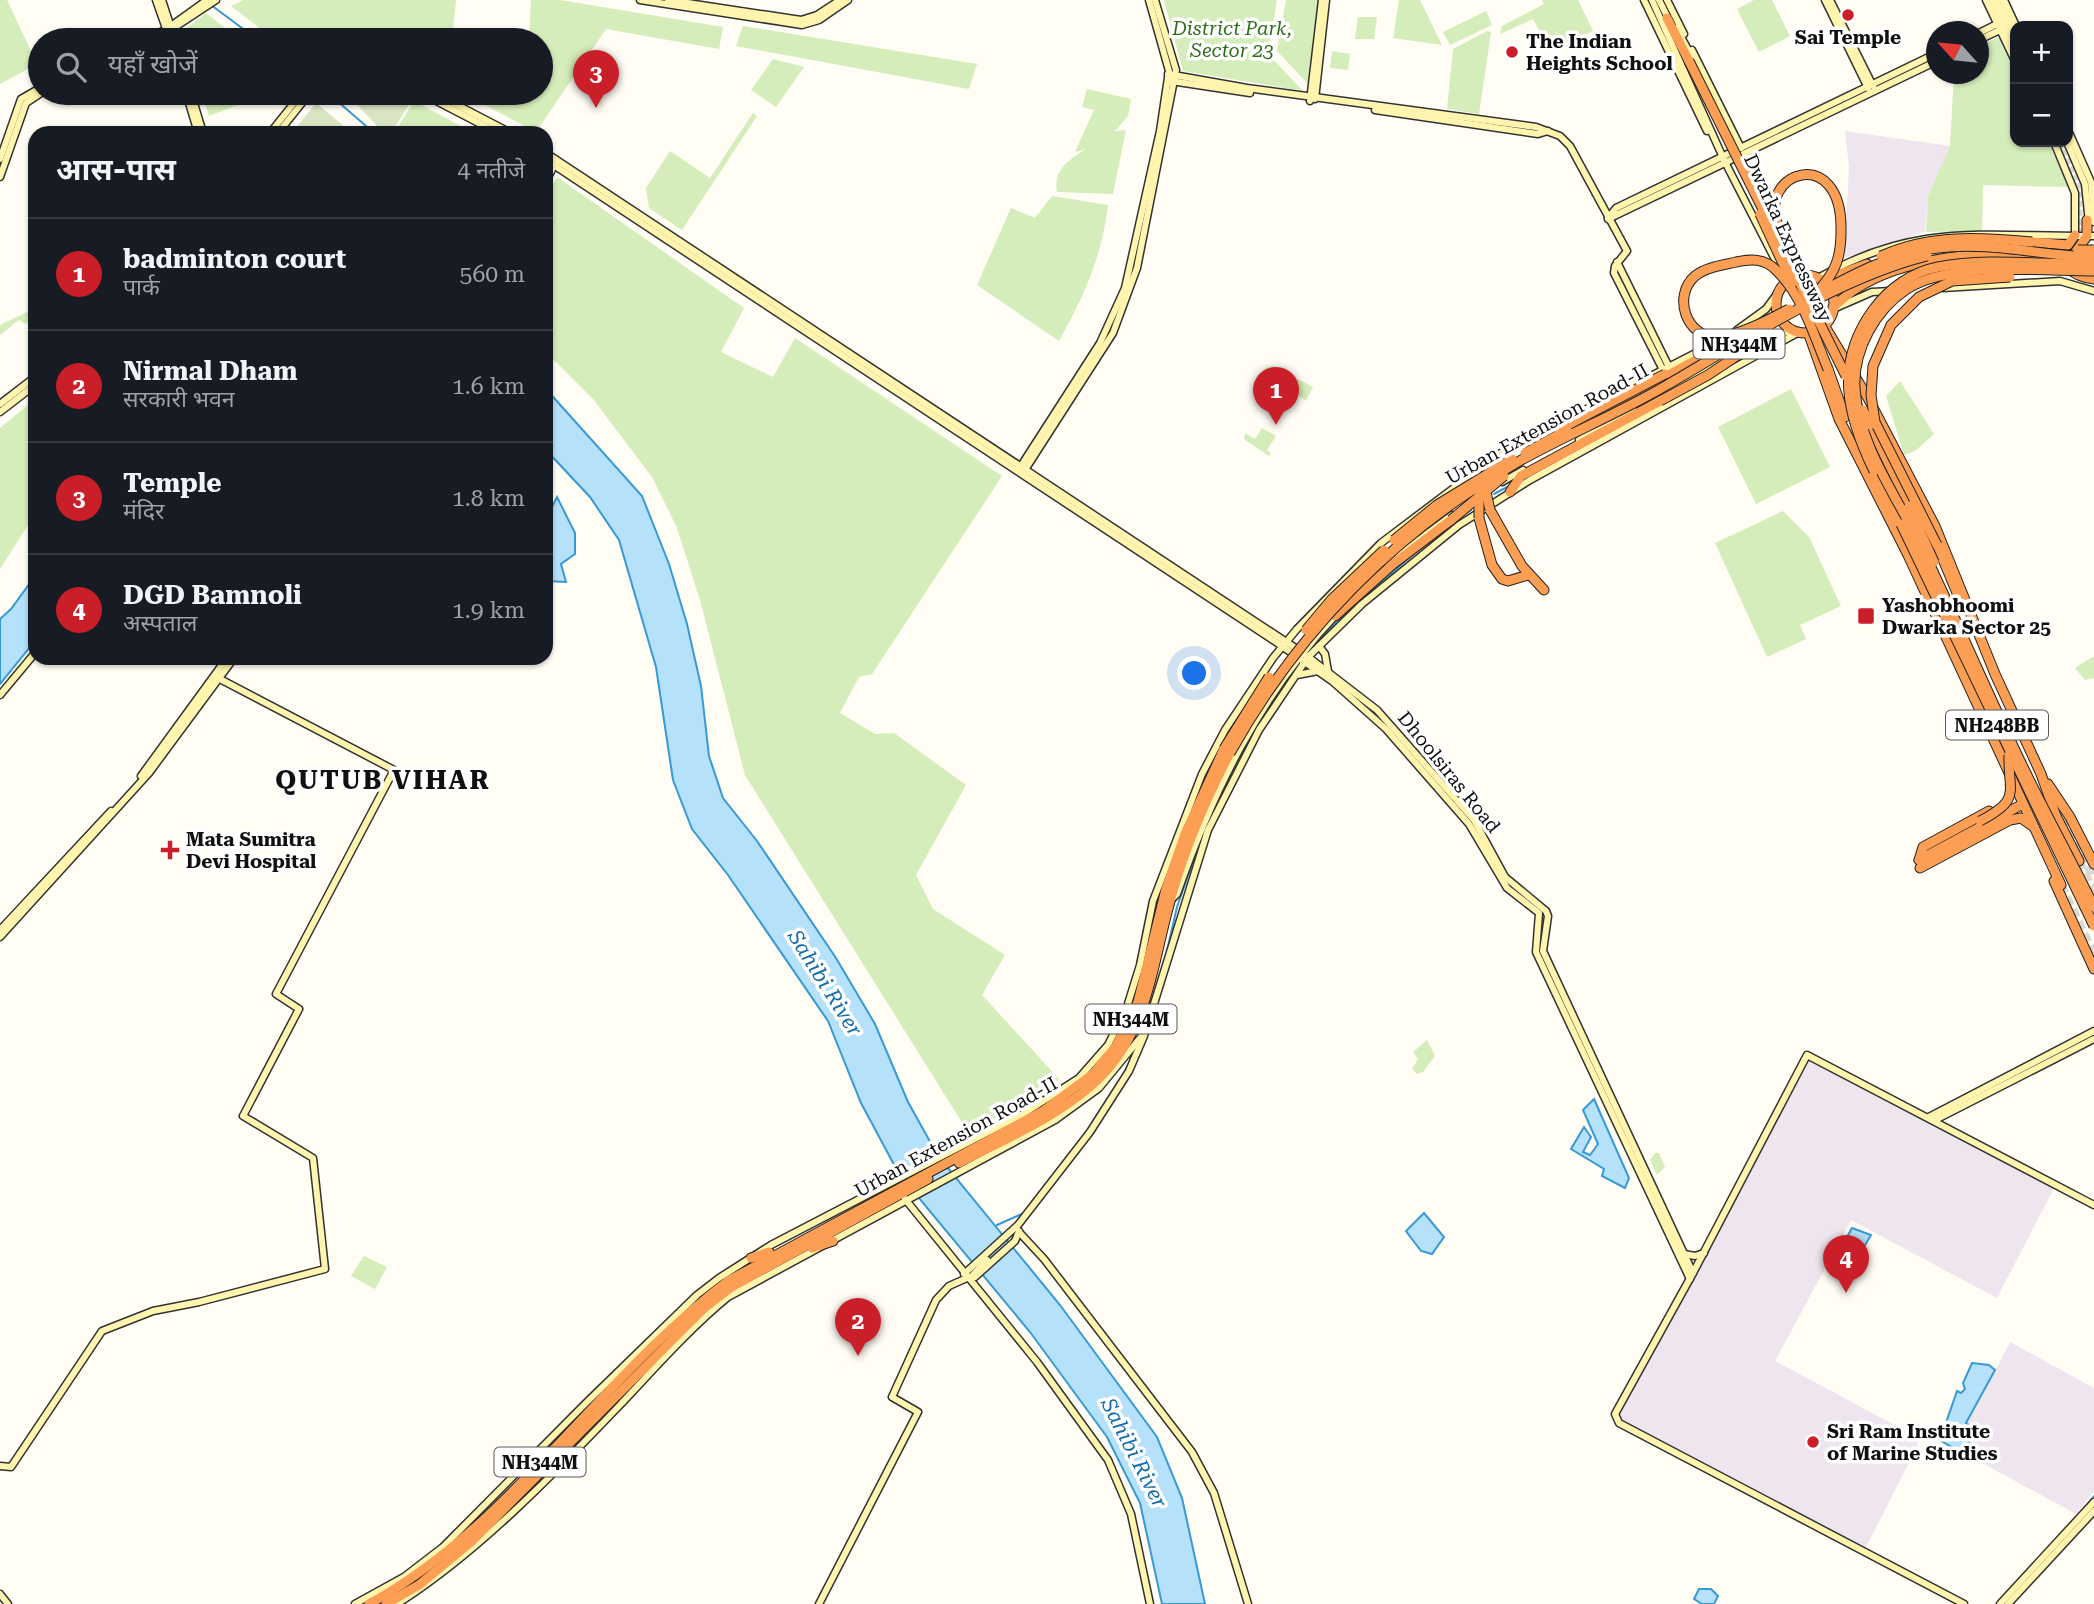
<!DOCTYPE html>
<html lang="hi">
<head>
<meta charset="utf-8">
<style>
	body { margin:0; font-family:"Roboto Serif","Noto Sans Devanagari",serif; background:#20242c; color:#f1f3f6 }
	.controls { position:absolute; right:21px; top:21px; display:grid; overflow:hidden; border-radius:14px; box-shadow:0 2px 5px #0004 }
	.controls button { width:63px; height:63px; display:grid; place-items:center; padding:0; border:0; border-bottom:2px solid #363941; background:#171b24; color:#f1f3f6; font:35px sans-serif }
	.compass { position:absolute; left:1926px; top:21px; width:63px; height:63px; border-radius:50%; background:#171b24; box-shadow:0 2px 5px #0004; rotate:297deg }
	.you { position:absolute; left:1195px; top:674px; width:24px; height:24px; margin:-18px; border:5px solid #fff; border-radius:50%; background:#1a73e8; box-shadow:0 0 0 10px #1a73e833 }
	.badge { display:grid; place-items:center; width:46px; height:46px; border-radius:50%; background:#ca1f29; color:#fff; font-size:23px; font-weight:700 }
	.pin { position:absolute; translate:-50% -58px; filter:drop-shadow(0 2px 4px #0008) }
	.pin::after { content:''; position:absolute; top:37px; width:24px; height:21px; background:inherit; clip-path:polygon(0 0,100% 0,50% 100%) }
	.list { margin:0; padding:0; list-style:none }
	h2 { display:flex; justify-content:space-between; align-items:center; height:91px; margin:0; padding:0 28px; font-size:30px }
	h2 small { font-size:23px; font-weight:400; color:#9ea1a6 }
	.list li { display:grid; grid-template-columns:46px 1fr auto; gap:21px; align-items:center; box-sizing:border-box; height:112px; padding:0 28px; border-top:2px solid #363941 }
	.list b { display:block; font-size:26px; white-space:nowrap }
	.list p { margin:0; font-size:23px; white-space:nowrap; color:#9ea1a6 }
	.list em { font-size:23px; font-style:normal; color:#9ea1a6 }
	.icon { flex:none; width:38px; height:38px; fill:none; stroke:currentColor; stroke-width:2; stroke-linecap:round; stroke-linejoin:round }
	.map { position:relative; flex:none; width:2094px; height:1604px; overflow:hidden }
	.search { position:absolute; background:#171b24; box-shadow:0 2px 5px #0004; left:28px; top:28px; width:525px; height:77px; display:flex; align-items:center; gap:18px; box-sizing:border-box; padding:0 24px; border-radius:38px; color:#9ea1a6; font-size:26px }
	.panel { position:absolute; background:#171b24; box-shadow:0 2px 5px #0004; left:28px; top:126px; width:525px; height:539px; border-radius:21px }
	.map>svg:first-child { display:block }
	.industrial { fill:#eee5ef }
	.green { fill:#d5edba }
	.cemetery { fill:#d9e4c2 }
	.water { fill:#b5e1fa; stroke:#3799d5; stroke-width:2 }
	.lines { fill:none; stroke-linecap:round; stroke-linejoin:round }
	.stream { stroke:#3799d5; stroke-width:2 }
	.secondary-tunnel { stroke:#dbd9d2; stroke-width:6; stroke-dasharray:6 3; stroke-linecap:butt }
	.highway-tunnel { stroke:#dbd9d2; stroke-width:9; stroke-dasharray:9 4.5; stroke-linecap:butt }
	.secondary-casing { stroke:#323232; stroke-width:9 }
	.highway-casing { stroke:#212121; stroke-width:11 }
	.secondary { stroke:#fff5af; stroke-width:6 }
	.highway { stroke:#fc9f55; stroke-width:9 }
	.highway-bridge-casing { stroke:#212121; stroke-width:11; stroke-linecap:butt }
	.highway-bridge { stroke:#fc9f55; stroke-width:9 }
	.poi-dot { fill:#ca1f29; stroke:#fff; stroke-width:2.5 }
	.labels { text-anchor:middle; dominant-baseline:central; stroke-width:7; stroke-linejoin:round; paint-order:stroke }
	.shield { fill:#fff; stroke:#585858; stroke-width:2 }
	.shield-label { font-size:18px; font-weight:bold; fill:#101010 }
	.park-label { font-size:19px; font-style:italic; fill:#2d6e1b; stroke:#fff }
	.poi-label { font-size:19px; font-weight:bold; fill:#101010; stroke:#fff; text-anchor:start }
	.street-label { font-size:19px; fill:#101010; stroke:#fff }
	.water-label { font-size:21px; font-style:italic; fill:#106aac; stroke:#fff }
	.district-label { font-size:26px; font-weight:bold; letter-spacing:2px; fill:#101010; stroke:#fff }
</style>
</head>
<body>
<div class="map">
<svg width="2094" height="1604" viewBox="0 0 2094 1604">
	<rect width="100%" height="100%" fill="#fffdf4"/>
	<!-- industrial -->
	<g class="industrial">
		<path d="M1845,131L1950,146L1928,196L1925,232L1844,258L1849,167Z"/>
		<path d="M1806,1058L2054,1188L1997,1298L1851,1220L1775,1361L1919,1438L1916,1449L1865,1549L1621,1419L1619,1415Z"/>
		<path d="M2010,1342L2094,1388V1491L2076,1514L1964,1453L1976,1430L1967,1424Z"/>
	</g>
	<!-- green -->
	<g class="green">
		<path d="M0,0H7L37,64L0,84Z"/>
		<path d="M243,0H456L452,40H275L231,6Z"/>
		<path d="M531,0H560L723,27L719,49L606,29L536,132L462,93H541V40H529Z"/>
		<path d="M1164,0H1277L1268,54L1303,91L1183,71Z"/>
		<path d="M1286,0H1318L1308,84L1277,51Z"/>
		<path d="M1399,0H1420L1442,45L1393,38Z"/>
		<path d="M1542,0H1578L1593,31L1550,51L1533,19L1500,34L1502,26L1544,4Z"/>
		<path d="M1754,0H1772L1790,36L1759,52L1737,9Z"/>
		<path d="M1486,11L1492,25L1450,45L1443,32Z"/>
		<path d="M206,13L240,40H186L183,31Z"/>
		<path d="M1358,17H1377L1374,39H1355Z"/>
		<path d="M743,26L977,64L969,89L736,46Z"/>
		<path d="M1487,31L1491,32L1479,114L1447,109L1453,49Z"/>
		<path d="M1998,37L2015,73V142H2048L2070,187L1983,185L1982,231L1926,232L1928,196L1950,146L1954,74H1979V46Z"/>
		<path d="M1332,51L1350,54L1348,70L1330,68Z"/>
		<path d="M773,59L804,67L776,107L751,90Z"/>
		<path d="M1087,89L1131,99L1128,116L1115,131L1126,130L1113,194L1057,192C1053,169 1069,160 1086,149L1075,152L1094,110L1082,107Z"/>
		<path d="M202,93H268L209,116Z"/>
		<path d="M414,101L474,133H394Z"/>
		<path d="M753,113L757,116L682,230L649,208L646,188L670,151L710,178Z"/>
		<path d="M557,177L744,308L721,352L773,377L795,338L1002,476L872,674L859,677L840,713L875,734L894,733L966,785L916,875L933,909L1005,955L982,995L1059,1079L1052,1087L971,1137L745,775L700,600L677,528L652,477L593,399L546,352V198Z"/>
		<path d="M1052,196L1108,205C1101,259 1085,294 1059,341L977,285L1011,208L1035,218Z"/>
		<path d="M29,311L34,317L25,324L19,320L0,335V325Z"/>
		<path d="M1273,366L1313,387L1306,401L1264,369Z"/>
		<path d="M1900,381L1934,434L1915,451L1904,455L1886,396Z"/>
		<path d="M1791,389L1830,467L1756,504L1718,427Z"/>
		<path d="M35,399V514L0,569V428Z"/>
		<path d="M1262,428L1276,436L1267,450L1271,453L1269,456L1244,439L1245,433L1255,439Z"/>
		<path d="M1783,511L1809,537L1841,606L1800,625L1806,639L1767,657L1715,543Z"/>
		<path d="M2094,656V678L2085,680L2075,668Z"/>
		<path d="M1427,1040L1435,1056L1423,1072L1417,1074L1412,1069L1418,1059L1413,1052Z"/>
		<path d="M1655,1153H1659L1665,1167L1657,1175L1650,1160Z"/>
		<path d="M364,1256L387,1267L375,1289L351,1276Z"/>
	</g>
	<!-- cemetery -->
	<g class="cemetery">
		<path d="M346,93H398L412,100L391,133H384Z"/>
		<path d="M316,103L352,133H292Z"/>
	</g>
	<!-- water -->
	<g class="water">
		<path d="M546,389L642,496L669,564L687,624L701,686L709,756L723,798L757,841L836,958L875,1024L908,1102L938,1156L1060,1305L1157,1437L1182,1498L1205,1604H1162L1140,1503L1107,1437L1030,1332L899,1174L861,1103L828,1021L728,875L692,829L673,780L656,667L619,540L590,497L546,450Z"/>
		<path d="M557,497L575,533V554L561,564L566,582L546,581V545L549,538L546,519Z"/>
		<path d="M35,576V641L0,684V619L11,609Z"/>
		<path d="M1594,1099L1629,1178L1625,1188L1602,1176L1604,1169L1571,1149L1584,1127L1591,1137L1583,1152L1590,1155L1598,1144L1583,1110Z"/>
		<path d="M1424,1213L1444,1237L1432,1254L1421,1251L1406,1231Z"/>
		<path d="M1852,1228L1871,1235L1857,1259L1850,1261L1839,1251Z"/>
		<path d="M1972,1363L1989,1365L1995,1370L1966,1423L1975,1430L1963,1454L1940,1440L1957,1391L1961,1393L1965,1389L1963,1383Z"/>
		<path d="M1699,1589H1711L1718,1596L1714,1604H1702L1694,1599Z"/>
	</g>
	<g class="lines">
		<!-- stream -->
		<g class="stream">
			<path d="M211,5L258,40"/>
			<path d="M328,93L374,133"/>
			<path d="M1820,316L1829,312"/>
			<path d="M1723,370L1734,364"/>
			<path d="M1494,494L1509,486"/>
			<path d="M1463,515L1471,510"/>
			<path d="M1317,642L1350,609L1417,551"/>
			<path d="M1309,651L1313,646"/>
			<path d="M1238,759L1296,668"/>
			<path d="M1166,955L1177,907L1198,847"/>
			<path d="M1126,1069L1130,1061"/>
			<path d="M1059,1167L1090,1127"/>
			<path d="M997,1225L1024,1213"/>
			<path d="M2086,1506L2094,1496"/>
		</g>
		<!-- secondary-tunnel -->
		<path class="secondary-tunnel" d="M2060,142L2079,183L2080,238"/>
		<!-- highway-tunnel -->
		<g class="highway-tunnel">
			<path d="M2019,806L2043,800L2052,803L2063,814L2094,879"/>
			<path d="M2079,861L2094,893"/>
			<path d="M2061,885L2094,955"/>
		</g>
		<defs>
			<g id="secondary">
				<path d="M156,0L170,40"/>
				<path d="M162,0L175,40"/>
				<path d="M640,0L802,25L819,20L848,0"/>
				<path d="M668,0L801,20L817,15L840,0"/>
				<path d="M1644,0L1707,131"/>
				<path d="M1652,0L1725,162L1782,273"/>
				<path d="M1659,0L1669,20"/>
				<path d="M1667,0L1684,34"/>
				<path d="M1825,0L1868,88"/>
				<path d="M1830,0L1873,86"/>
				<path d="M1986,0L2015,61"/>
				<path d="M1992,0L2015,49"/>
				<path d="M1998,0L2015,36"/>
				<path d="M2004,0L2016,26"/>
				<path d="M1676,28L1691,55"/>
				<path d="M1979,33L1999,23"/>
				<path d="M163,35L216,0"/>
				<path d="M142,40L167,29L207,0"/>
				<path d="M1979,40L2002,29"/>
				<path d="M1692,50L1741,148"/>
				<path d="M1168,74L1247,88L1536,127L1560,136L1570,146L1627,251L1615,266L1614,273L1663,370"/>
				<path d="M1171,81L1250,93"/>
				<path d="M186,93L198,133"/>
				<path d="M191,93L203,133"/>
				<path d="M421,93L498,133"/>
				<path d="M434,93L511,133"/>
				<path d="M1315,99L1326,0"/>
				<path d="M1310,101L1322,0"/>
				<path d="M1375,110L1538,134L1548,131"/>
				<path d="M2068,130L2091,182L2094,222"/>
				<path d="M270,133L302,93"/>
				<path d="M278,133L310,93"/>
				<path d="M2054,142L2075,193V235"/>
				<path d="M2067,142L2085,184L2089,223"/>
				<path d="M546,153L1303,653L1377,710L1474,820L1505,877L1546,911L1548,916L1543,951L1693,1273"/>
				<path d="M1741,156L1763,200"/>
				<path d="M0,159L21,99L40,88"/>
				<path d="M546,160L1276,642L1332,681L1386,729L1469,824L1507,888L1539,913L1536,952L1690,1279"/>
				<path d="M0,177L26,103L41,93"/>
				<path d="M546,181L555,164"/>
				<path d="M1608,218L1616,208L1937,53"/>
				<path d="M1608,219L1937,61"/>
				<path d="M1617,262L1669,367"/>
				<path d="M1818,278C1918,221 1986,237 2094,236"/>
				<path d="M1943,288L2060,281L2094,291"/>
				<path d="M1833,309L1872,292L1891,291"/>
				<path d="M1737,330L1766,309L1777,294"/>
				<path d="M1764,340L1793,330"/>
				<path d="M1661,393L1729,357"/>
				<path d="M0,404L35,377"/>
				<path d="M0,412L35,385"/>
				<path d="M1579,440L1633,408"/>
				<path d="M1019,469L1100,343L1125,288L1160,131L1169,71L1149,0"/>
				<path d="M1023,473L1113,333L1137,268L1176,70L1155,0"/>
				<path d="M1502,482L1523,470"/>
				<path d="M1388,563L1452,515"/>
				<path d="M1319,646L1325,654L1328,671"/>
				<path d="M1297,675L1318,671"/>
				<path d="M0,695L35,653"/>
				<path d="M141,776L227,658"/>
				<path d="M1171,900L1177,894C1213,791 1260,695 1336,615"/>
				<path d="M0,930L111,811"/>
				<path d="M0,937L149,773L234,658"/>
				<path d="M1929,1117L2094,1031"/>
				<path d="M1935,1120L2094,1039"/>
				<path d="M905,1199L1037,1362L1108,1460L1131,1514L1150,1604"/>
				<path d="M1019,1232L1044,1259L1192,1452L1214,1493L1248,1604"/>
				<path d="M1684,1254L1695,1256L1704,1253"/>
				<path d="M964,1274L1018,1225L1090,1132L1129,1071L1144,1036L1208,830L1259,730L1308,657L1362,604L1459,525L1530,480L1799,332"/>
				<path d="M970,1278L975,1277L1015,1241L1019,1231"/>
				<path d="M970,1278L987,1260"/>
				<path d="M0,1466L11,1467L102,1331L153,1311L199,1302L325,1269L313,1158L243,1116L299,1009L276,994L394,770L218,678"/>
				<path d="M0,1594L8,1604"/>
				<path d="M355,1604L404,1577L443,1547L586,1403L697,1295L719,1278L771,1245L1023,1114L1079,1078L1108,1045L1127,1007L1140,965L1153,901L1202,774L1225,730L1273,658L1297,629L1381,543L1499,454L1725,338"/>
				<path d="M397,1604C476,1554 553,1475 619,1406C654,1369 688,1330 728,1297L1055,1120L1099,1088L1141,1037"/>
				<path d="M819,1604L918,1412L892,1397L936,1300L949,1286L967,1278"/>
				<path d="M1964,1604L1619,1423L1615,1414L1693,1273L1807,1055L2094,1205"/>
				<path d="M2000,1604L2094,1502"/>
				<path d="M2008,1604L2094,1511"/>
			</g>
			<g id="highway">
				<path d="M1667,18L1689,61"/>
				<path d="M2032,242L2068,245L2075,235"/>
				<path d="M2075,253L2087,236V220"/>
				<circle cx="1805" cy="304" r="29"/>
				<path d="M1824,280L1867,264"/>
				<path d="M1833,307C1840,302 1846,295 1854,290C1901,258 1991,247 2046,259C2064,262 2074,278 2094,279"/>
				<path d="M1824,325L1868,398L1935,526L1995,674L2041,774L2056,816L2079,861"/>
				<path d="M1808,332L1839,419L1908,555L2061,885"/>
				<path d="M1828,369L1845,417"/>
				<path d="M1581,423L1747,332"/>
				<path d="M1870,425L1909,506"/>
				<path d="M1870,467L1901,524"/>
				<path d="M1510,492L1521,476L1660,401"/>
				<path d="M1490,510L1522,566L1544,590"/>
				<path d="M1479,518L1492,565L1502,579L1508,581L1528,575"/>
				<path d="M1937,545L1962,605"/>
				<path d="M1335,616L1393,564L1451,520"/>
				<path d="M2048,784L2070,817L2094,864"/>
				<path d="M1919,860L1923,847L1989,811"/>
				<path d="M1919,860L2019,806"/>
				<path d="M1920,868L2010,820L2021,818L2034,827"/>
				<path d="M2054,881L2094,969"/>
				<path d="M959,1163C1005,1139 1053,1119 1092,1085C1150,1035 1152,959 1173,891C1187,843 1207,797 1230,753"/>
				<path d="M812,1248L833,1241"/>
				<path d="M751,1258L769,1252"/>
				<path d="M369,1604C512,1526 599,1378 728,1281L1043,1111L1093,1074L1116,1046L1138,1002L1166,889L1185,834L1224,749"/>
				<path d="M386,1604L419,1585L471,1542L703,1309L733,1286L928,1179"/>
			</g>
		</defs>
		<!-- secondary casing -->
		<use href="#secondary" class="secondary-casing"/>
		<!-- highway casing -->
		<use href="#highway" class="highway-casing"/>
		<!-- secondary -->
		<use href="#secondary" class="secondary"/>
		<!-- highway -->
		<use href="#highway" class="highway"/>
		<defs>
			<g id="highway-bridge">
				<path d="M1689,61L1846,376"/>
				<path d="M1760,214L1792,283"/>
				<path d="M1779,228C1754,172 1843,142 1841,231C1841,257 1836,271 1819,290"/>
				<path d="M2078,250H2094"/>
				<path d="M1881,256C1929,234 1981,237 2032,242"/>
				<path d="M2094,271C2042,271 1950,261 1907,289C1875,310 1853,350 1855,388C1858,444 1896,495 1920,544C1955,617 1987,692 2022,765C2045,813 2071,859 2094,907"/>
				<path d="M1813,296C1852,275 1892,253 1938,248C1990,241 2042,256 2094,257"/>
				<path d="M1789,309C1770,319 1740,335 1719,337C1686,339 1672,296 1695,276C1706,267 1723,265 1736,262C1751,259 1764,258 1776,270C1803,296 1814,336 1828,369"/>
				<path d="M1660,401L1708,375L1765,337L1768,329"/>
				<path d="M1863,410L1870,425"/>
				<path d="M1560,429L1665,374"/>
				<path d="M1525,453L1567,430"/>
				<path d="M1874,471C1847,416 1834,363 1873,310C1889,288 1912,272 1938,267C1988,257 2043,265 2094,264"/>
				<path d="M1479,485V518"/>
				<path d="M1485,488L1490,510"/>
				<path d="M1909,506L1934,562"/>
				<path d="M1451,520L1504,476"/>
				<path d="M1901,524L2094,926"/>
				<path d="M1394,540L1437,505L1512,459"/>
				<path d="M1937,545L1875,422L1871,395L1873,366L1891,325L1919,297L1952,281L2010,277"/>
				<path d="M1306,630L1332,599L1384,550"/>
				<path d="M1224,749L1269,677"/>
				<path d="M1230,753C1298,631 1395,532 1516,463C1565,435 1618,414 1667,385C1746,339 1839,278 1927,256"/>
				<path d="M1980,821C2022,799 2008,793 2009,755"/>
			</g>
		</defs>
		<!-- highway-bridge casing -->
		<use href="#highway-bridge" class="highway-bridge-casing"/>
		<!-- highway-bridge -->
		<use href="#highway-bridge" class="highway-bridge"/>
	</g>
	<!-- markers -->
	<g class="poi-dot">
		<circle cx="1848" cy="15" r="7"/>
		<circle cx="1512" cy="52" r="7"/>
		<rect x="1857" y="607" width="18" height="18" rx="3.5"/>
		<path d="M166.5 839.5h7v7h7v7h-7v7h-7v-7h-7v-7h7z"/>
		<circle cx="1813" cy="1442" r="7"/>
	</g>
	<g class="labels">
		<!-- shield labels -->
		<g class="shield">
			<rect x="1693.5" y="329.5" width="91" height="29" rx="5"/>
			<rect x="1946" y="710.5" width="102" height="29" rx="5"/>
			<rect x="1085.5" y="1004.5" width="91" height="29" rx="5"/>
			<rect x="494.5" y="1447.5" width="91" height="29" rx="5"/>
		</g>
		<g class="shield-label">
			<text x="1739" y="344">NH344M</text>
			<text x="1997" y="725">NH248BB</text>
			<text x="1131" y="1019">NH344M</text>
			<text x="540" y="1462">NH344M</text>
		</g>
		<!-- park labels -->
		<g class="park-label">
			<text x="1232" y="28">District Park,<tspan x="1232" dy="22">Sector 23</tspan></text>
		</g>
		<!-- poi labels -->
		<g class="poi-label">
			<text x="1848" y="37" text-anchor="middle">Sai Temple</text>
			<text x="1526" y="41">The Indian<tspan x="1526" dy="22">Heights School</tspan></text>
			<text x="1882" y="605">Yashobhoomi<tspan x="1882" dy="22">Dwarka Sector 25</tspan></text>
			<text x="186" y="839">Mata Sumitra<tspan x="186" dy="22">Devi Hospital</tspan></text>
			<text x="1827" y="1431">Sri Ram Institute<tspan x="1827" dy="22">of Marine Studies</tspan></text>
		</g>
		<!-- street labels -->
		<g class="street-label">
			<text transform="translate(1788 238) rotate(65)">Dwarka Expressway</text>
			<text transform="translate(1547 424) rotate(-29)">Urban Extension Road-II</text>
			<text transform="translate(1449 772) rotate(51)">Dhoolsiras Road</text>
			<text transform="translate(956 1137) rotate(-29)">Urban Extension Road-II</text>
		</g>
		<!-- water labels -->
		<g class="water-label">
			<text transform="translate(825 983) rotate(58)">Sahibi River</text>
			<text transform="translate(1134 1453) rotate(63)">Sahibi River</text>
		</g>
		<!-- district labels -->
		<g class="district-label">
			<text x="383" y="780">QUTUB VIHAR</text>
		</g>
	</g>
</svg>
<div class="controls">
<button>+</button>
<button>−</button>
</div>
<svg class="compass" viewBox="-18 -18 36 36"><path d="M0-13l5 13h-10z" fill="#e53935"/><path d="M0 13l5-13h-10z" fill="#9ea1a6"/></svg>
<div class="you"></div>
<div class="pin badge" style="left:1276px;top:425px">1</div>
<div class="pin badge" style="left:858px;top:1356px">2</div>
<div class="pin badge" style="left:596px;top:108px">3</div>
<div class="pin badge" style="left:1846px;top:1293px">4</div>
<div class="search"><svg class="icon" aria-label="search" viewBox="0 0 24 24"><circle cx="10" cy="10" r="6"/><path d="M15 15l6 6"/></svg>यहाँ खोजें</div>
<section class="panel">
<h2>आस-पास<small>4 नतीजे</small></h2>
<ul class="list">
<li><span class="badge">1</span><div><b>badminton court</b><p>पार्क</p></div><em>560 m</em></li>
<li><span class="badge">2</span><div><b>Nirmal Dham</b><p>सरकारी भवन</p></div><em>1.6 km</em></li>
<li><span class="badge">3</span><div><b>Temple</b><p>मंदिर</p></div><em>1.8 km</em></li>
<li><span class="badge">4</span><div><b>DGD Bamnoli</b><p>अस्पताल</p></div><em>1.9 km</em></li>
</ul>
</section>
</div>
</body>
</html>
